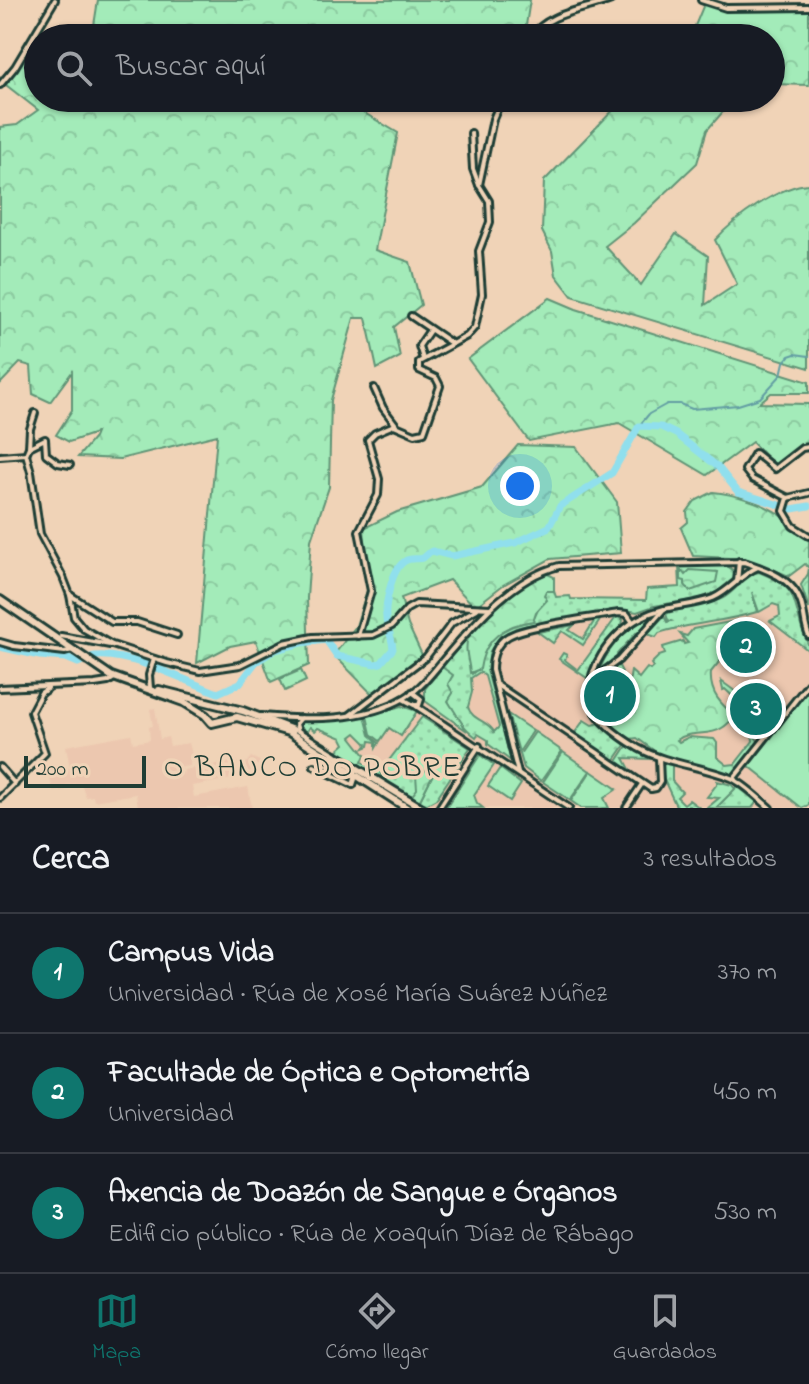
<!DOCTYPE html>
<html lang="es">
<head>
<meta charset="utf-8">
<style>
	body { margin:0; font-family:"Indie Flower",sans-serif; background:#20242c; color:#f1f3f6 }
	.scale { position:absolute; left:24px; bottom:20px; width:122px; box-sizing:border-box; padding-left:8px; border:4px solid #1f3d34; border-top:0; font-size:22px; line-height:28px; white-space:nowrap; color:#1f3d34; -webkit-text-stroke:6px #f0d3b7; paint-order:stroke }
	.you { position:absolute; left:520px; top:486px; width:28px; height:28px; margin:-20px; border:6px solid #fff; border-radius:50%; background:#1a73e8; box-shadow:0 0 0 12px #1a73e833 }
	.badge { display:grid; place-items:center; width:52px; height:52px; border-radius:50%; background:#0f766e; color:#fff; font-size:26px; font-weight:700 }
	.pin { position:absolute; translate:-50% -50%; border:4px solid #fff; box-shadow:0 2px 8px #0006 }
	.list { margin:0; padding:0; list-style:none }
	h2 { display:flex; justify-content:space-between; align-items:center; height:104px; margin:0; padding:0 32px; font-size:34px }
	h2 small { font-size:26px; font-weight:400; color:#9ea1a6 }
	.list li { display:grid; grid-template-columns:52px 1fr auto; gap:24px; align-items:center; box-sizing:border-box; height:120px; padding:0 32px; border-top:2px solid #363941 }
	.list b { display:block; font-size:30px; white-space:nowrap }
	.list p { margin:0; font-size:26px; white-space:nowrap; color:#9ea1a6 }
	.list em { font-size:26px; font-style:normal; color:#9ea1a6 }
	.icon { flex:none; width:44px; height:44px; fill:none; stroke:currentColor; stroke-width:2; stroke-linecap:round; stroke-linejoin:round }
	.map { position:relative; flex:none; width:809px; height:808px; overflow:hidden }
	.search { position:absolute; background:#171b24; box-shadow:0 2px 6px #0004; left:24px; right:24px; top:24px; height:88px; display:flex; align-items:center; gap:20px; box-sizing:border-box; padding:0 28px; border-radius:44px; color:#9ea1a6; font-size:30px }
	.sheet { height:464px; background:#171b24 }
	nav { display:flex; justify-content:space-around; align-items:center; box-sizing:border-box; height:112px; border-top:2px solid #363941; background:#171b24; font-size:22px; color:#9ea1a6 }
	nav a { display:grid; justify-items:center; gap:4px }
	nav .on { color:#0f766e }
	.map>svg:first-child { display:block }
	.built { fill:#ecc7af }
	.grass { fill:url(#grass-dots); stroke:#619476; stroke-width:2; fill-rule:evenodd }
	.forest { fill:url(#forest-crowns); stroke:#619476; stroke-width:2 }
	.garden { fill:#a3ebb9; stroke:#619476; stroke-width:2 }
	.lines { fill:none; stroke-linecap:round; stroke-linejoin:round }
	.stream { stroke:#639ea3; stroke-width:2 }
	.river { stroke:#90dfed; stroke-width:7 }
	.minor-casing { stroke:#1f3d34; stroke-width:10 }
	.major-casing { stroke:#1f3d34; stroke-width:12 }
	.minor { stroke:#f0d3b7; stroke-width:4 }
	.major { stroke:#f0d3b7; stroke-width:6 }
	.labels { text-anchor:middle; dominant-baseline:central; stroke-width:7; stroke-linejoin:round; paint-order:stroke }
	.neighbourhood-label { font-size:30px; letter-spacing:2px; fill:#1f3d34; stroke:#f0d3b7 }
</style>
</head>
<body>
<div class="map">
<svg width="809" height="808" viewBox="0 0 809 808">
	<defs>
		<pattern id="grass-dots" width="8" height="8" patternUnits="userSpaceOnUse" patternTransform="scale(2)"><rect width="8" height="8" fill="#a3ebb9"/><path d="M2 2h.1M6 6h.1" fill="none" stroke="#8ccaa0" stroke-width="1.8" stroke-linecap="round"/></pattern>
		<pattern id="forest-crowns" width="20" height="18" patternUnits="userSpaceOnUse" patternTransform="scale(2)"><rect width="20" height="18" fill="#a3ebb9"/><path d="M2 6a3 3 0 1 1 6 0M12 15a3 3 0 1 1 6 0" fill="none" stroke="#8ccaa0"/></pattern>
	</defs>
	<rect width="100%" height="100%" fill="#f0d3b7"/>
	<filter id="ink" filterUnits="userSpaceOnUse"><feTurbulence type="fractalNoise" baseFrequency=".0125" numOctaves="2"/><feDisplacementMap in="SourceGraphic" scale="16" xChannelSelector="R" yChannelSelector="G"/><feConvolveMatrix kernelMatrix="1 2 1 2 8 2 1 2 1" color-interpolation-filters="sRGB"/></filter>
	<g filter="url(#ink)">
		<!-- built -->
		<g class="built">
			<path d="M762,575L809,642V808H429L346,757L345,720L359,718L394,707L427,686L480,623L625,603Z"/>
			<path d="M155,708L160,739L168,737L170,746L189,743L194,761L190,762V766L181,767L183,775L184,770L189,769L237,761L238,763L243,762L244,766L251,757L262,762L242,777L192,786L194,797L248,787L252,808H132L138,807L136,794L94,801L93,796L86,797L81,783L67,785V790L53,792L49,772L70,768L66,746L131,734L133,743L150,740L149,727L153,726L150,709Z"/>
		</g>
		<!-- grass -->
		<g class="grass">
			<path d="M726,565L734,571V578L717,592L698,599L654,606L637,612L620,609L519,627L500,636L490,651L487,670L511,761L488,744V740L478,734L476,737C466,730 451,712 448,700C445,688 449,679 442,667L468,637V659L472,674C481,668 480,661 484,651C494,631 512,624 533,621L546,591H554L556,597L570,596L571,599L646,600L647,589L680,587L679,566ZM480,672L485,676L499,727L494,732C488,720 472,721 468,707L472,692L471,678Z"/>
			<path d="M759,572C794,586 792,593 801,626C803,636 809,640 809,651L770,621L780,616L779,606L773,604L759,612L752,592L757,612C723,622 691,623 659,633L656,637L647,634L664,616L667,622L671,621L668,620L666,614C684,605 705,607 723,598C738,591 742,574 759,572Z"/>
			<path d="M658,614L639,636L636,633L617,654L619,657L599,671C610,643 630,624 658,614Z"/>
			<path d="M617,616L623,620L622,625L603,647L587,678L559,659L563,653L567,655L565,660L578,670Z"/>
			<path d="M601,619L583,645L562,631L553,643L538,632L574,625L569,630L583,639L595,620Z"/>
			<path d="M721,681L746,699L751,694L749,703L743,710V706L725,689L723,690Z"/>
			<path d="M422,717L470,748L436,799L427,804L419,802L434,772L411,797L381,778L384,767Z"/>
			<path d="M584,720L592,725L600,723L625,745L614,761L574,734Z"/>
			<path d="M627,746L651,759L624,758L632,773L616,763Z"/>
			<path d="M661,763L672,765V781L682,792L677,797L684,804L689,800L700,808H691L688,805L686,808H677L664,780Z"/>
			<path d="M737,786L757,802L752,808H716Z"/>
		</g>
		<!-- forest -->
		<g class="forest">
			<path d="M98,0H530L524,38H92Z"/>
			<path d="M704,4C738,18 774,2 809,11V85L771,84V38H683L695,26Z"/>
			<path d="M40,34L48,38H38V98H339L398,133L375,250L410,262L421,305L394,327L400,357L377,369L366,318H354L331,400L329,487L311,540L307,598L309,665L271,682L256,641L230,646L197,663L217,435L120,459L78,457L94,438L96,433L69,442L56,435L72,410V372L50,402L33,394L31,366L20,363L0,384V127L17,125L38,110L6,85Z"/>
			<path d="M625,98H735L707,130L697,163L634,223L605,246L641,285L676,234L708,256L705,305L737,284L715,240C734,219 780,185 809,184V368L572,296L556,275L552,251L542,231L544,181Z"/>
			<path d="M550,298L576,309L809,382V393H771L759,403L809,404V442L774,465L752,442L707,475L619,423L529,441L468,359Z"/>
			<path d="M518,445L576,447L617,502L621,553L550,559L503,585L475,607L449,580L401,598L408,625L423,657L373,695L334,655L356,626L368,587L364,528L397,512L482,487Z"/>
			<path d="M713,492C733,494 761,502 779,514C790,521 798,531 809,538V609L801,585L808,574L809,568L805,564L789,576L747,559L693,556L681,528L688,522L687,512L695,501Z"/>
			<path d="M681,570L685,575L690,570L718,572L716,582L690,591L685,585V581L681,580Z"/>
			<path d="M546,573L554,577V591H546L544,595L547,600L536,612L533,621C504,625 484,639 480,669L470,673C469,661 464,650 468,638C472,622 529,581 546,573Z"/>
			<path d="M740,620L748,626L711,672C709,694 722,705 737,718C730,719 729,724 722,728C709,737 689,730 677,740L679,742L689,737L714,739L717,743V757L727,765L735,764L753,741L752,733L759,742L733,775L660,755L637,738L630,739C597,714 576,694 618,664L622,672L612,704L614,709L619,710L626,702L631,671L639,678L647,668L650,670L653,667L651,664L659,656L665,654L663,647L683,641L684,644L688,643L680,634L687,636L693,629Z"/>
			<path d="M442,667L453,675L448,684L453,693L448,701L467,731L425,701V689Z"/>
			<path d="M430,768L434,772L419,802L411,797L417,789L416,775Z"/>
			<path d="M717,781L732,785L735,789L716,808H707L719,798L707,797L717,784Z"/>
		</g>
		<!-- garden -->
		<g class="garden">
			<path d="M301,670L306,681L285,691L280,679Z"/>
			<path d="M809,689V805L802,808L749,766Z"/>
			<path d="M401,706L417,711L401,736L389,728L380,741L371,734L367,716Z"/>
			<path d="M508,714L533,731L519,752Z"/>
			<path d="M365,716L370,735L379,743L376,748V742L370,741L369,746L364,748L367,744L356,733L351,737L365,755L362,762L379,770L383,767L380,778L337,751L345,744L342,738L318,728L315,731L310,727L307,732L300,726L302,722Z"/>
			<path d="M535,732L562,751L541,781L524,768L520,754Z"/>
			<path d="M563,752L590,771L570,800L543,782Z"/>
			<path d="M480,755L494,765L474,795L477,803L483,808H446Z"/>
			<path d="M500,768L521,784L510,801L488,786Z"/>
			<path d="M591,771L617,789L604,798L609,808H581L571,801Z"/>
		</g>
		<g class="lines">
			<!-- stream -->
			<path class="stream" d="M639,426L649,414L667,404H680L692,409L738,405L760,398L781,375L784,362L789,356L795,354L809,356"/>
			<!-- river -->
			<path class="river" d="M0,647L40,656L66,658L78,663C83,661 89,657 95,656C129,652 186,681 218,693L240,683L256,662L275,650L302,643L326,640L337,656L375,664L381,663L393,649C392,639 390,633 387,625C383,610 391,569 405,561C411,557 417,560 423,558C426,556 429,552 432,551L452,556L515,543L549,527L560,506L612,473L639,426L661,427L676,434L718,467L738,492L792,509L809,506"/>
			<defs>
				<g id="minor">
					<path d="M701,0L726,8L809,7"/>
					<path d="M530,38C549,11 583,11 611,0"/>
					<path d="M0,85L15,67L55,0"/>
					<path d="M471,133L473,169L479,185"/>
					<path d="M411,316L451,343"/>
					<path d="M423,359L419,346L430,330"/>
					<path d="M374,388L383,408L396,425"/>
					<path d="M29,447L30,429L35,413"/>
					<path d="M809,447L802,448L775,469L755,453L745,470L752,479L788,498L809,493"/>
					<path d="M26,454L31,472L40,534L63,577L70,595L74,617L84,629L112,645L167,663L200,671L240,665L284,643L313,637L373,635L392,626L407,609L416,604L490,608"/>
					<path d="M0,456L26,454L29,447L45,439L46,454L58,463L70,465"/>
					<path d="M788,498L784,511L793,526L809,536"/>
					<path d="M758,567C741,574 731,590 713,598C690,607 665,605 642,617C613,631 580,673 593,707C600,724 623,739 638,748C667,764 701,766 731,778C745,784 759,799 770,808"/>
					<path d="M737,582L739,561"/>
					<path d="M70,595L112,622H137L177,635"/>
					<path d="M61,636L110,645"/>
					<path d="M358,636L371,591L359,531L378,495L379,479L368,440L375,433L394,425L415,434L424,432L440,386L436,378L419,370V362L467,336L475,327L482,294L479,251L490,222L489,201L479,185L493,119L502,98"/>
					<path d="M0,642L14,646L65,652L72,650"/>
					<path d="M592,680L619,660L664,609"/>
					<path d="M497,685L651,789L656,788L660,782L659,758"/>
					<path d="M0,688L95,684L108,682L114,678"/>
					<path d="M150,688L149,675L154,659"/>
					<path d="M403,699L414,705H419L421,699L412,692"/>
					<path d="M416,706L569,808"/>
					<path d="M350,715L426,657L452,623L477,609"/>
					<path d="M261,716C308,720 364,722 406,697C424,686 436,668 449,653C479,618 514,578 559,566L744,562C766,569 794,579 801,603C805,614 804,626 809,636"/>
					<path d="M301,718L296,724L298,731L335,754"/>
					<path d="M314,766L353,785L355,779L353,773"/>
					<path d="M0,767L15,784"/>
					<path d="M518,773L492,670C492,657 496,644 507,637C523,626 596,617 619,613L627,614L632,621"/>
					<path d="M734,778L809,683"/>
					<path d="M0,798L45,753L31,712L41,693L48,688"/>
					<path d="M439,808L479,746"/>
					<path d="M626,808L642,784"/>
				</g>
				<g id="major">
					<path d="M0,600L111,676L184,702L205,715L212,723L237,717L289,732L407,808"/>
					<path d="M159,690L243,711L293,730"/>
					<path d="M333,754L422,808"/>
				</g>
			</defs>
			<!-- minor casing -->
			<use href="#minor" class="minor-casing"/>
			<!-- major casing -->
			<use href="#major" class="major-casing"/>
			<!-- minor -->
			<use href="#minor" class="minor"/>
			<!-- major -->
			<use href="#major" class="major"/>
		</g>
	</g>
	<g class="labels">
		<!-- neighbourhood labels -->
		<g class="neighbourhood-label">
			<text x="313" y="769">O BANCO DO POBRE</text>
		</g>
	</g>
</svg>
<div class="scale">200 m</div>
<div class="you"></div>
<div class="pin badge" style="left:610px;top:696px">1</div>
<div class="pin badge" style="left:746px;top:647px">2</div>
<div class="pin badge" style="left:756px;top:709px">3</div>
<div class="search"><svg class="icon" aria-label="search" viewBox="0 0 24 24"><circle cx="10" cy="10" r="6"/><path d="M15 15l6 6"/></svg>Buscar aquí</div>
</div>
<section class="sheet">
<h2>Cerca<small>3 resultados</small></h2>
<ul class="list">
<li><span class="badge">1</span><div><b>Campus Vida</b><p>Universidad · Rúa de Xosé María Suárez Núñez</p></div><em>370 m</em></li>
<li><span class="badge">2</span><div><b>Facultade de Óptica e Optometría</b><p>Universidad</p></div><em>450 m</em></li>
<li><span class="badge">3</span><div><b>Axencia de Doazón de Sangue e Órganos</b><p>Edificio público · Rúa de Xoaquín Díaz de Rábago</p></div><em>530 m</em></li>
</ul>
</section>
<nav>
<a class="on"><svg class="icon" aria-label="map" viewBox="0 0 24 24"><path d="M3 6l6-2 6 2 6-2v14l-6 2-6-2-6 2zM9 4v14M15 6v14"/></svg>Mapa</a>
<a><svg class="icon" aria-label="directions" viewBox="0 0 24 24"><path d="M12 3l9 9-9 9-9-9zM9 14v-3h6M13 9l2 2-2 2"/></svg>Cómo llegar</a>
<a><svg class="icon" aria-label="saved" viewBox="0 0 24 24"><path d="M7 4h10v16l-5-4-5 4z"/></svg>Guardados</a>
</nav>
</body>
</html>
